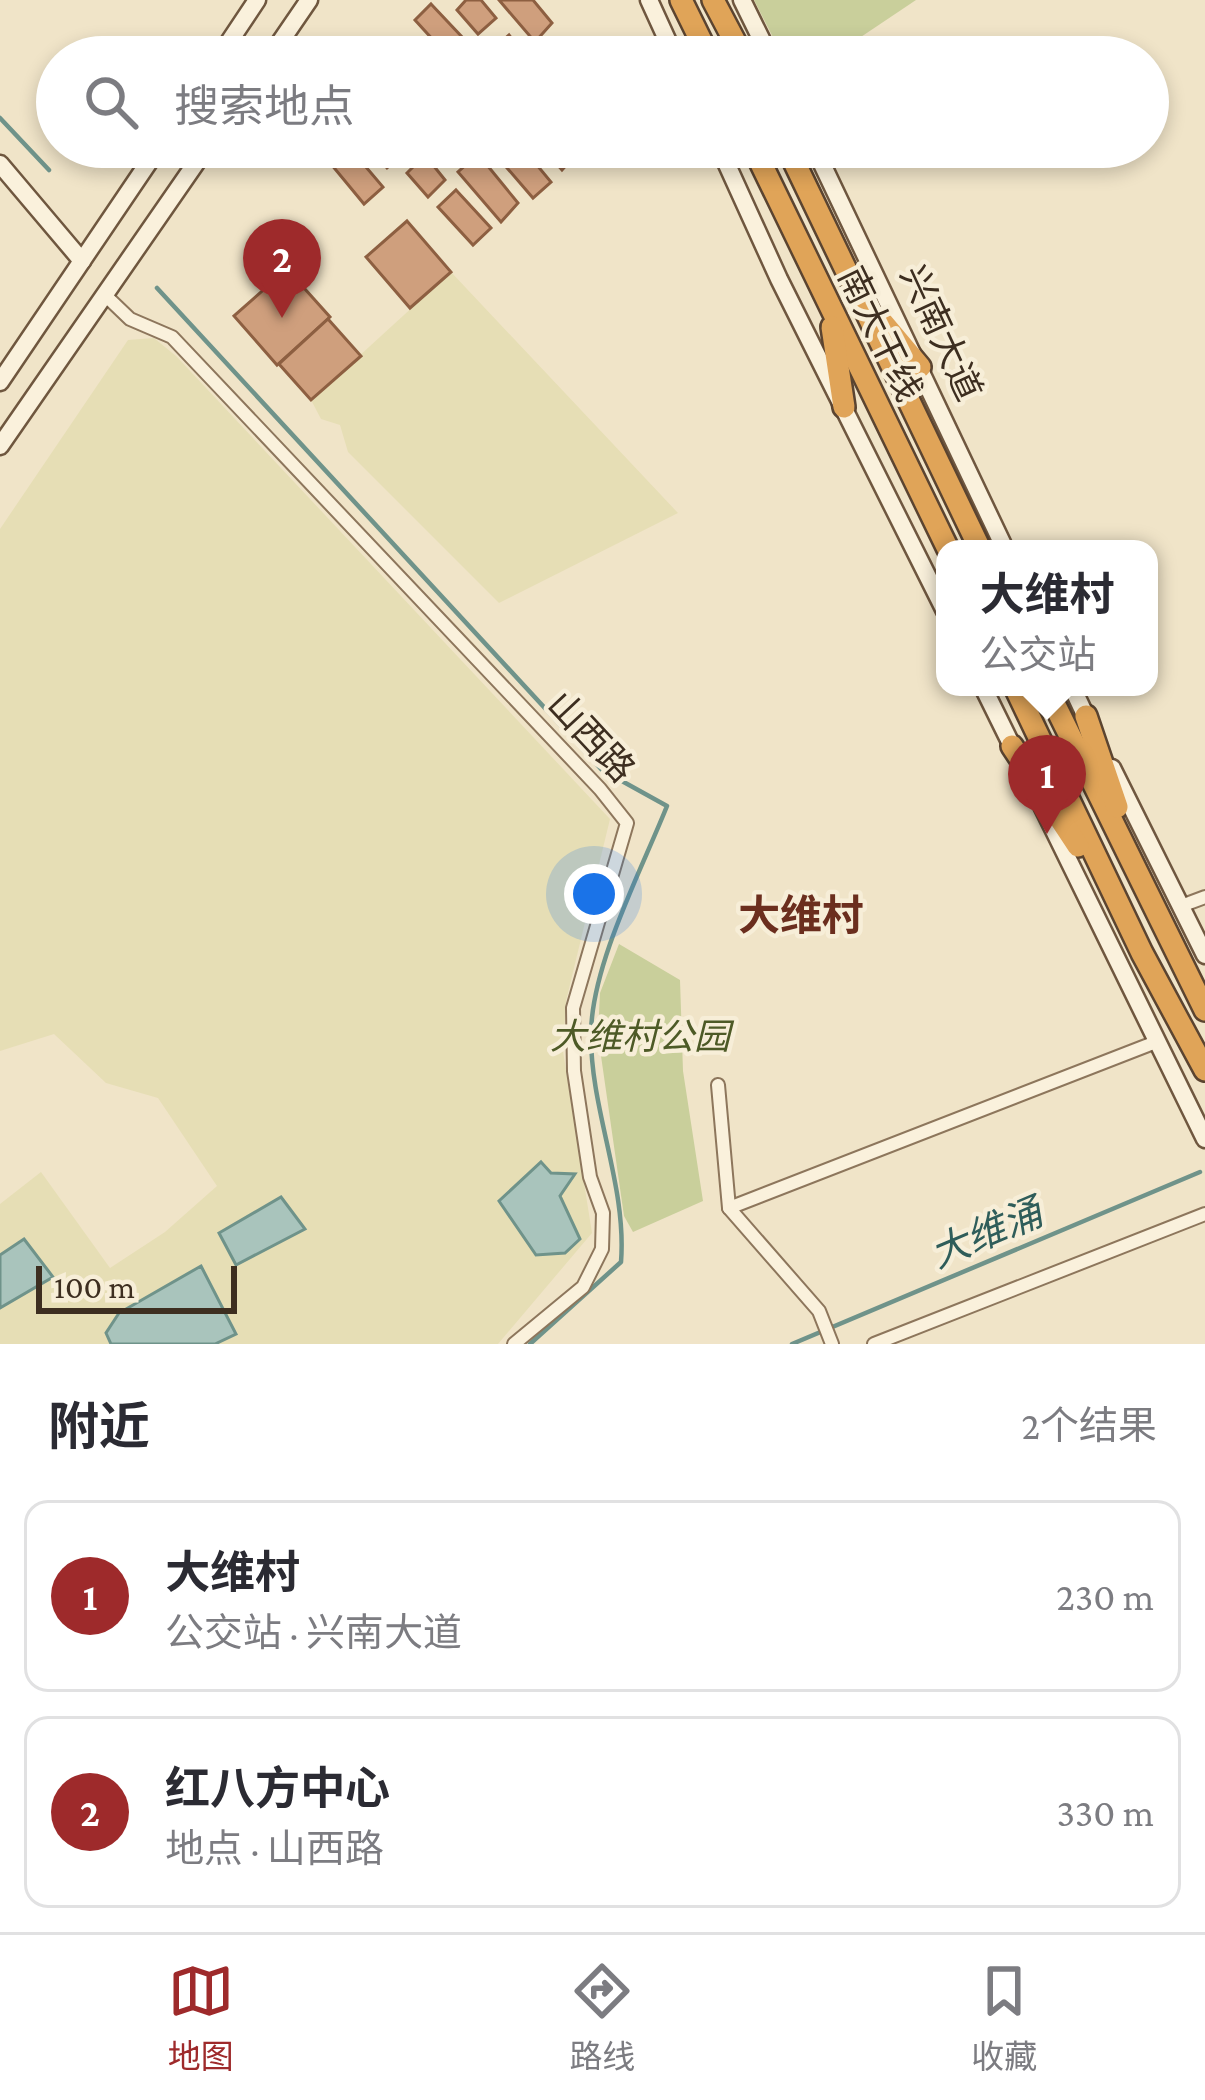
<!DOCTYPE html>
<html lang="zh">
<head>
<meta charset="utf-8">
<style>
	body { margin:0; font-family:"Crimson Pro","Noto Sans SC",serif; background:#f2f2f3; color:#2b2b33 }
	.scale { position:absolute; left:36px; bottom:30px; width:201px; box-sizing:border-box; padding-left:12px; border:6px solid #3d2e20; border-top:0; font-size:33px; line-height:42px; white-space:nowrap; color:#3d2e20; -webkit-text-stroke:9px #f7eed8; paint-order:stroke }
	.you { position:absolute; left:594px; top:894px; width:42px; height:42px; margin:-30px; border:9px solid #fff; border-radius:50%; background:#1a73e8; box-shadow:0 0 0 18px #1a73e833 }
	.badge { display:grid; place-items:center; width:78px; height:78px; border-radius:50%; background:#9e2a2b; color:#fff; font-size:39px; font-weight:700 }
	.pin { position:absolute; translate:-50% -99px; filter:drop-shadow(0 3px 6px #0008) }
	.pin::after { content:''; position:absolute; top:63px; width:42px; height:36px; background:inherit; clip-path:polygon(0 0,100% 0,50% 100%) }
	.popup { position:absolute; left:936px; top:540px; width:222px; height:156px; box-sizing:border-box; display:grid; place-content:center; border-radius:24px; background:#fff; filter:drop-shadow(0 3px 9px #0005); font-size:39px; white-space:nowrap; color:#7c7c81 }
	.popup b { font-size:45px; color:#2b2b33 }
	.popup::after { content:''; position:absolute; left:50%; top:100%; margin-left:-24px; border:24px solid transparent; border-top-color:#fff }
	.list { margin:0; padding:0; list-style:none }
	h2 { display:flex; justify-content:space-between; align-items:center; height:156px; margin:0; padding:0 48px; font-size:51px }
	h2 small { font-size:39px; font-weight:400; color:#7c7c81 }
	.list li { display:grid; grid-template-columns:78px 1fr auto; gap:36px; align-items:center; box-sizing:border-box; height:192px; margin:0 24px 24px; padding:0 24px; border:3px solid #e1e1e2; border-radius:24px }
	.list b { display:block; font-size:45px; white-space:nowrap }
	.list p { margin:0; font-size:39px; white-space:nowrap; color:#7c7c81 }
	.list em { font-size:39px; font-style:normal; color:#7c7c81 }
	.icon { flex:none; width:66px; height:66px; fill:none; stroke:currentColor; stroke-width:2; stroke-linecap:round; stroke-linejoin:round }
	.map { position:relative; flex:none; width:1205px; height:1344px; overflow:hidden }
	.search { position:absolute; background:#fff; box-shadow:0 6px 18px #0003; left:36px; right:36px; top:36px; height:132px; display:flex; align-items:center; gap:30px; box-sizing:border-box; padding:0 42px; border-radius:66px; color:#7c7c81; font-size:45px }
	.sheet { height:588px; background:#fff }
	nav { display:flex; justify-content:space-around; align-items:center; box-sizing:border-box; height:168px; border-top:3px solid #e1e1e2; background:#fff; font-size:33px; color:#7c7c81 }
	nav a { display:grid; justify-items:center; gap:6px }
	nav .on { color:#9e2a2b }
	.map>svg:first-child { display:block }
	.farmland { fill:#e6deb5 }
	.green { fill:#c9cf9b }
	.water { fill:#a9c4bc; stroke:#6f938a; stroke-width:3 }
	.lines { fill:none; stroke-linecap:round; stroke-linejoin:round }
	.stream { stroke:#6f938a; stroke-width:4.5 }
	.building { fill:#cf9f7d; stroke:#8d5f41; stroke-width:3 }
	.street-casing { stroke:#8d765c; stroke-width:16 }
	.secondary-casing { stroke:#6f573f; stroke-width:21 }
	.highway-casing { stroke:#5b4430; stroke-width:26 }
	.street { stroke:#faf1dc; stroke-width:12 }
	.secondary { stroke:#faf1dc; stroke-width:16 }
	.highway { stroke:#e0a458; stroke-width:21 }
	.labels { text-anchor:middle; dominant-baseline:central; stroke-width:9; stroke-linejoin:round; paint-order:stroke }
	.street-label { font-size:36px; fill:#3d2e20; stroke:#f7eed8 }
	.park-label { font-size:36px; font-style:italic; fill:#4d5a26; stroke:#f7eed8 }
	.water-label { font-size:39px; font-style:italic; fill:#2f5d5a; stroke:#f7eed8 }
	.quarter-label { font-size:42px; font-weight:bold; fill:#6b2e1e; stroke:#f7eed8 }
</style>
</head>
<body>
<div class="map">
<svg width="1205" height="1344" viewBox="0 0 1205 1344">
	<rect width="100%" height="100%" fill="#f0e4c8"/>
	<!-- farmland -->
	<g class="farmland">
		<path d="M451,272L678,513L499,603L348,452L340,425L321,419L311,400Z"/>
		<path d="M154,338L176,356L610,819L566,1001L563,1051L592,1233L498,1344H0V1204L41,1172L110,1268L165,1232L217,1186L158,1098L106,1083L54,1034L0,1051V529L128,340Z"/>
	</g>
	<!-- green -->
	<g class="green">
		<path d="M754,0H916L831,57H783Z"/>
		<path d="M619,944L680,980L683,1071L703,1201L633,1232L624,1216L598,1035L600,993Z"/>
	</g>
	<!-- water -->
	<g class="water">
		<path d="M541,1162L551,1173L575,1174L560,1196L580,1239L565,1253L536,1255L499,1201Z"/>
		<path d="M281,1197L305,1229L236,1265L219,1233Z"/>
		<path d="M24,1239L53,1277L0,1308V1255Z"/>
		<path d="M201,1266L236,1334L215,1344H111L106,1333L119,1313Z"/>
	</g>
	<g class="lines">
		<!-- stream -->
		<g class="stream">
			<path d="M0,118L49,170"/>
			<path d="M157,288L602,770L667,806C641,871 592,964 591,1033C590,1110 627,1185 621,1262L530,1344"/>
			<path d="M792,1344L1200,1172"/>
		</g>
	</g>
	<!-- building -->
	<g class="building">
		<path d="M466,0H481L496,18L478,34L457,10Z"/>
		<path d="M499,0H533L552,23L535,42Z"/>
		<path d="M431,4L463,38L446,54L415,20Z"/>
		<path d="M509,35L522,52L515,57H496L491,51Z"/>
		<path d="M327,147H349L383,187L364,204L321,152Z"/>
		<path d="M379,147H399L404,153L387,168L373,152Z"/>
		<path d="M502,147H522L551,182L533,198L495,154Z"/>
		<path d="M542,147H575L579,151L562,170Z"/>
		<path d="M478,154L518,203L501,222L458,172Z"/>
		<path d="M425,155L445,180L428,197L407,173Z"/>
		<path d="M456,190L491,228L473,245L438,207Z"/>
		<path d="M407,221L451,272L410,308L366,257Z"/>
		<path d="M287,269L330,317L277,365L234,316Z"/>
		<path d="M328,319L361,356L311,400L279,364Z"/>
	</g>
	<g class="lines">
		<defs>
			<g id="street">
				<path d="M106,296L130,319L172,337L600,789L627,823L573,1008L574,1071L590,1177L603,1213L602,1249L583,1287L514,1344"/>
				<path d="M1181,906L1205,897"/>
				<path d="M718,1085L729,1208L819,1311L832,1344"/>
				<path d="M729,1208L1156,1042"/>
				<path d="M874,1344L1205,1214"/>
			</g>
			<g id="secondary">
				<path d="M649,0L675,57"/>
				<path d="M742,0L770,57"/>
				<path d="M219,57L257,0"/>
				<path d="M270,57L309,0"/>
				<path d="M719,147L779,279L945,611"/>
				<path d="M814,147L1005,549"/>
				<path d="M0,164L82,261"/>
				<path d="M0,382L159,147"/>
				<path d="M0,446L207,147"/>
				<path d="M983,687L1017,756"/>
				<path d="M1072,687L1089,723"/>
				<path d="M1112,768L1205,955"/>
				<path d="M1042,806L1205,1139"/>
			</g>
			<g id="highway">
				<path d="M681,0L709,57"/>
				<path d="M713,0L743,57"/>
				<path d="M753,147L948,549"/>
				<path d="M787,147L980,549"/>
				<path d="M878,317L920,367"/>
				<path d="M832,327L844,407"/>
				<path d="M1015,687L1142,953L1205,1070"/>
				<path d="M1046,687L1205,1010"/>
				<path d="M1086,716L1117,807"/>
				<path d="M1012,746L1078,846"/>
			</g>
		</defs>
		<!-- street casing -->
		<use href="#street" class="street-casing"/>
		<!-- secondary casing -->
		<use href="#secondary" class="secondary-casing"/>
		<!-- highway casing -->
		<use href="#highway" class="highway-casing"/>
		<!-- street -->
		<use href="#street" class="street"/>
		<!-- secondary -->
		<use href="#secondary" class="secondary"/>
		<!-- highway -->
		<use href="#highway" class="highway"/>
	</g>
	<g class="labels">
		<!-- street labels -->
		<g class="street-label">
			<text transform="translate(941 333) rotate(65)">兴南大道</text>
			<text transform="translate(880 334) rotate(64)">南大干线</text>
			<text transform="translate(591 737) rotate(47)">山西路</text>
		</g>
		<!-- park labels -->
		<g class="park-label">
			<text x="640" y="1037">大维村公园</text>
		</g>
		<!-- water labels -->
		<g class="water-label">
			<text transform="translate(986 1233) rotate(-23)">大维涌</text>
		</g>
		<!-- quarter labels -->
		<g class="quarter-label">
			<text x="801" y="915">大维村</text>
		</g>
	</g>
</svg>
<div class="scale">100 m</div>
<div class="you"></div>
<div class="pin badge" style="left:1047px;top:834px">1</div>
<div class="popup"><b>大维村</b>公交站</div>
<div class="pin badge" style="left:282px;top:318px">2</div>
<div class="search"><svg class="icon" aria-label="search" viewBox="0 0 24 24"><circle cx="10" cy="10" r="6"/><path d="M15 15l6 6"/></svg>搜索地点</div>
</div>
<section class="sheet">
<h2>附近<small>2个结果</small></h2>
<ul class="list">
<li><span class="badge">1</span><div><b>大维村</b><p>公交站 · 兴南大道</p></div><em>230 m</em></li>
<li><span class="badge">2</span><div><b>红八方中心</b><p>地点 · 山西路</p></div><em>330 m</em></li>
</ul>
</section>
<nav>
<a class="on"><svg class="icon" aria-label="map" viewBox="0 0 24 24"><path d="M3 6l6-2 6 2 6-2v14l-6 2-6-2-6 2zM9 4v14M15 6v14"/></svg>地图</a>
<a><svg class="icon" aria-label="directions" viewBox="0 0 24 24"><path d="M12 3l9 9-9 9-9-9zM9 14v-3h6M13 9l2 2-2 2"/></svg>路线</a>
<a><svg class="icon" aria-label="saved" viewBox="0 0 24 24"><path d="M7 4h10v16l-5-4-5 4z"/></svg>收藏</a>
</nav>
</body>
</html>
